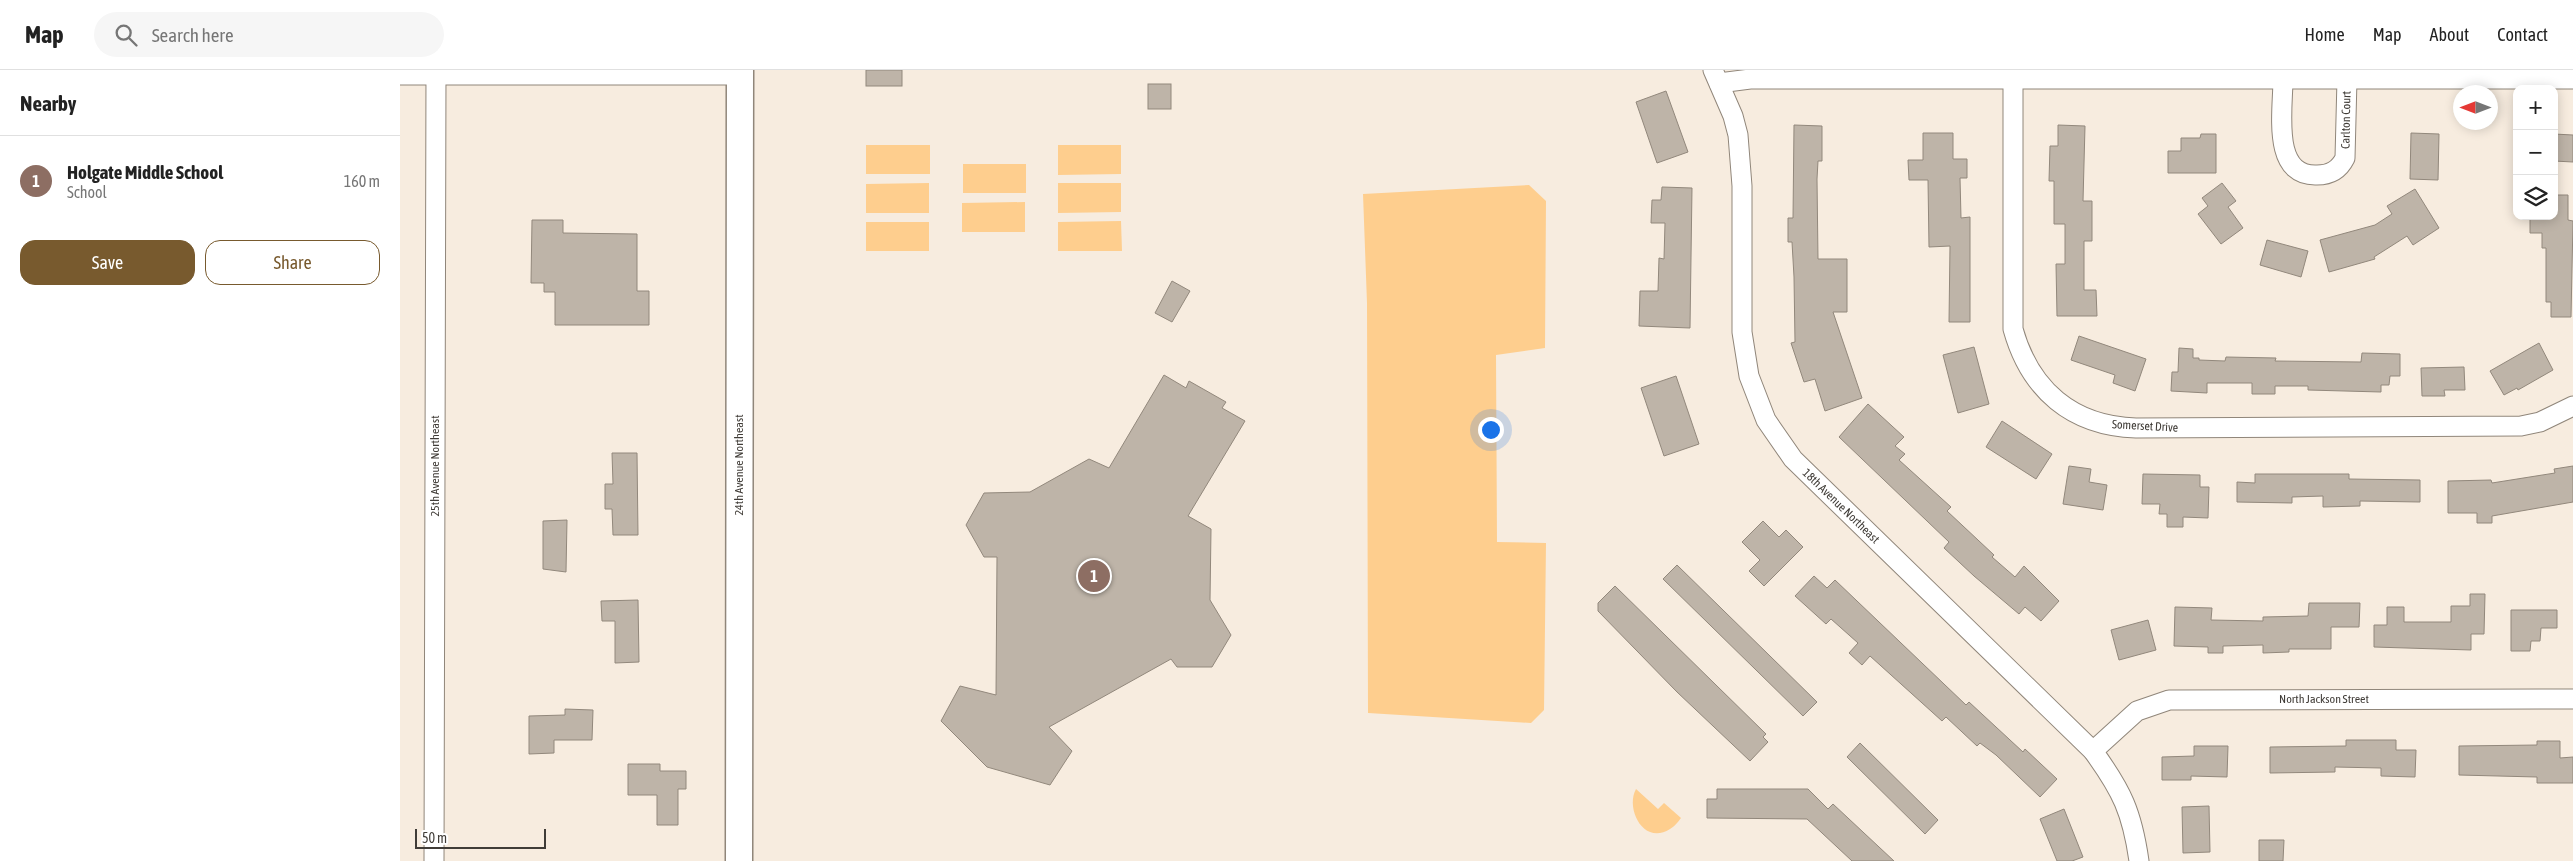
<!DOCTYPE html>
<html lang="en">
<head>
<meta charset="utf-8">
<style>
	body { margin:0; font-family:"Asap Condensed",sans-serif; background:#f6f6f6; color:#222 }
	.controls { position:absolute; right:15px; top:15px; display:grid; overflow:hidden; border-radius:10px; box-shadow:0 2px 12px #0003 }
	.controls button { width:45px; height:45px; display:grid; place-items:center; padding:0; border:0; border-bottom:1px solid #e0e0e0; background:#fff; color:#222; font:25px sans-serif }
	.compass { position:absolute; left:2053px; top:15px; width:45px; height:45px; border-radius:50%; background:#fff; box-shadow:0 2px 12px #0003; rotate:270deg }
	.scale { position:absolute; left:15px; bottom:12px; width:131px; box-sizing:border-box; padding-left:5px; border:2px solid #403c37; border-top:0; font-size:14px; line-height:18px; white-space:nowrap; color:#403c37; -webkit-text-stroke:4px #fff; paint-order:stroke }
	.you { position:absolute; left:1090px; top:359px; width:18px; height:18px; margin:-12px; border:4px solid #fff; border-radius:50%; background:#1a73e8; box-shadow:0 0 0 8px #1a73e833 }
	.badge { display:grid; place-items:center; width:32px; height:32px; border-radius:50%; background:#785a2e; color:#fff; font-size:16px; font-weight:700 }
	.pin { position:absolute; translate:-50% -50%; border:2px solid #fff; box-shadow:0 1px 5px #0006 }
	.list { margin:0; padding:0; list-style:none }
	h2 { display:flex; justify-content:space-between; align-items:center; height:65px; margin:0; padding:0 20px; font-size:21px }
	h2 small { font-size:16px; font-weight:400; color:#767676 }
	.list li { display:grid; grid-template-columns:32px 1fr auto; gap:15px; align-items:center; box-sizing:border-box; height:90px; padding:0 20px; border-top:1px solid #e0e0e0 }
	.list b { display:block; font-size:19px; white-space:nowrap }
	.list p { margin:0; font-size:16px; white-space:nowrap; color:#767676 }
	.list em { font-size:16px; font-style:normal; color:#767676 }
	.actions { display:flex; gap:10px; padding:15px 20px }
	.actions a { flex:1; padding:11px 0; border:1px solid #785a2e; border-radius:15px; text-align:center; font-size:18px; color:#785a2e }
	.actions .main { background:#785a2e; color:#fff }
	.icon { flex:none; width:28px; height:28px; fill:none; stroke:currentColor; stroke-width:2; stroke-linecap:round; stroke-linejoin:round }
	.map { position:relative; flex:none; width:2173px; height:791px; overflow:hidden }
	header { display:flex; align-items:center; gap:30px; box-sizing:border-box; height:70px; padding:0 25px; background:#fff; border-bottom:1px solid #e0e0e0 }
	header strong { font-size:24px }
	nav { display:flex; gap:28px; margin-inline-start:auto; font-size:18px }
	.search { width:350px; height:45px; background:#f6f6f6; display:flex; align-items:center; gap:12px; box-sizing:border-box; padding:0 18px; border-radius:28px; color:#767676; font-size:19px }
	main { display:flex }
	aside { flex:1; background:#fff }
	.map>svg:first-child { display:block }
	.park { fill:#fece8e }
	.building { fill:#beb4a8; stroke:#92887c }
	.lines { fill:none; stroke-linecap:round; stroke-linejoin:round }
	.minor-casing { stroke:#90867a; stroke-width:21 }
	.secondary-casing { stroke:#90867a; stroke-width:29 }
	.minor { stroke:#fff; stroke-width:19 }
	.secondary { stroke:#fff; stroke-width:26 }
	.labels { text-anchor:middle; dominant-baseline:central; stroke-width:4; stroke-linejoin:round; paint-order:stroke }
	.street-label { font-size:12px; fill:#403c37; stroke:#fff }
</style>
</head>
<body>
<header>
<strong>Map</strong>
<div class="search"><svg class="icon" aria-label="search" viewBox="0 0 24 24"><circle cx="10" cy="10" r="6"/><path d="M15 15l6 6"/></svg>Search here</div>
<nav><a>Home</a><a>Map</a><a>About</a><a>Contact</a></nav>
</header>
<main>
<aside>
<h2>Nearby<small></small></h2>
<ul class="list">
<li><span class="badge" style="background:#8d6e63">1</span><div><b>Holgate Middle School</b><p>School</p></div><em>160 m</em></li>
</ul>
<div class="actions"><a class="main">Save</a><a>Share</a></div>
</aside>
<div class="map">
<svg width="2173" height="791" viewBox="0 0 2173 791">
	<rect width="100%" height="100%" fill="#f7ecdf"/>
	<!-- park -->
	<g class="park">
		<rect x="466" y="75" width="64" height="29"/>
		<path d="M658,75H721V104L658,105Z"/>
		<rect x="563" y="94" width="63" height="29"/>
		<path d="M529,113V143H466V114Z"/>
		<path d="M658,113H721V142L658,143Z"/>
		<path d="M1129,115L1146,131L1145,278L1096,285L1097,472L1146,473L1144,640L1131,653L968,643L967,233L963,124Z"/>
		<path d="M625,132V162H562V133Z"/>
		<path d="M721,151L722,181H658V152Z"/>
		<rect x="466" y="152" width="63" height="29"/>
		<path d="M1236,719L1258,739L1264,733L1281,748C1278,752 1274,757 1270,759C1244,776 1225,739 1236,719Z"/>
	</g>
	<!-- building -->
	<g class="building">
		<rect x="466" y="0" width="36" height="16"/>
		<rect x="748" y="14" width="23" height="25"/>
		<path d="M1266,21L1288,82L1257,93L1236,32Z"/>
		<path d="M1394,55L1422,56V91H1418L1417,109L1418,189H1447V242H1433L1462,328L1425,341L1415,309L1404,312L1391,273L1395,272L1394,207L1392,172H1388V148H1393Z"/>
		<path d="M1658,55L1685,56L1683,131H1692V171H1684V220H1696L1697,246H1657L1656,194H1665V154H1654V111H1649L1650,76H1658Z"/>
		<path d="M1523,63H1553V89H1567V108H1560L1561,148L1570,147V252H1549L1550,176L1529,177L1528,110H1509L1508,90H1523Z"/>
		<path d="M2011,63L2039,64L2038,110L2010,109Z"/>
		<path d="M1801,64H1816V103H1768V81H1781V68H1800Z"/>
		<path d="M2154,64L2173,65V92L2154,91Z"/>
		<path d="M1822,113L1836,131L1828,137L1843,158L1821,174L1798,144L1808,136L1802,128Z"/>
		<path d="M1262,117L1292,118L1290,258L1239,256L1240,221H1258L1259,188L1264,189L1265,153H1251L1252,130H1261Z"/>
		<path d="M2015,119L2039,158L2013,175L2007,166L1974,187L1975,189L1929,202L1920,170L1975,155L1992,144L1987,136Z"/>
		<path d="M2154,125H2168V150L2173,151L2171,247H2151V232H2146V178H2142V163H2130V146H2154Z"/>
		<path d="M132,150H163V163L237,164V221H249V255H155V222H144V213H131Z"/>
		<path d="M1867,170L1908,181L1901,207L1860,195Z"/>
		<path d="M772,211L790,221L772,252L755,243Z"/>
		<path d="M1679,266L1746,289L1735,321L1713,313L1715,305L1671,290Z"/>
		<path d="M2139,273L2153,300L2118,320L2117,318L2104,325L2090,301Z"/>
		<path d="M1574,277L1589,334L1558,343L1543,285Z"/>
		<path d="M1779,278L1793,279V288H1799V290L1825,291L1826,287L1876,288L1875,291L1961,292L1962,283L2000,284V306H1990L1989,315H1981V322L1908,320V316H1875V324H1852V313H1807V323L1771,321L1772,302H1778Z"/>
		<path d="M2064,297L2065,320H2044L2045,326H2022L2021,298Z"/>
		<path d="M764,305L786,318L789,311L826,332L822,338L845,351L788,446L811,459L810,530L831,565L812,597H777L771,589L649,657L672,681L650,715L587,697L541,651L560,616L596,625L597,487H584L566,455L584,423L630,422L689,389L709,398Z"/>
		<path d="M1276,306L1299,374L1264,386L1241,318Z"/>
		<path d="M1468,334L1504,367L1495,376L1505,384L1499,390L1551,437L1547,441L1594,485L1592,487L1615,507L1624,496L1659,531L1641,551L1625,537L1619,544L1574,506L1544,478L1549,472L1439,367Z"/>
		<path d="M1602,351L1652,384L1636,409L1586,377Z"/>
		<path d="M212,383H237L238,465H213L212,439H205V414H213Z"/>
		<path d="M1669,396L1691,399L1689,412L1707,415L1703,440L1663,434Z"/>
		<path d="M2173,396V432L2092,446V453H2077V443H2048V411L2091,410L2092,413L2155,403L2154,399Z"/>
		<path d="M1743,404L1800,405V417H1809L1808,448L1783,447V457H1767V444H1759L1760,434H1742Z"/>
		<path d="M1855,404H1949V409L2020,410V432L1960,431V436L1923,437V426L1892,427V433L1837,432V412L1855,413Z"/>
		<path d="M167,450L166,502L143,499V451Z"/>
		<path d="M1363,451L1379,467L1386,460L1403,477L1364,516L1349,501L1360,490L1342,472Z"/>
		<path d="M1277,495L1417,632L1403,646L1263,509Z"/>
		<path d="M1414,506L1427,518L1435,510L1566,635L1569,632L1623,682L1625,679L1657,709L1640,727L1596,685L1580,673L1577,676L1546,647L1542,651L1470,586L1462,595L1449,583L1458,573L1431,549L1426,554L1395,526Z"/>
		<path d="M1215,516L1366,664L1363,667L1368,672L1350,691L1277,622L1198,541V533Z"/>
		<path d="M2070,524H2085L2084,564H2071V580L1974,577V555H1987V537H2004V552H2051V536H2070Z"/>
		<path d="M238,530L239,592L215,593V551H202L201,531Z"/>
		<path d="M1909,533H1960L1959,557H1931V579H1889V582L1863,583V575L1823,576V583H1808V577L1774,576L1775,537L1812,538L1811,550L1863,551V547L1908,546Z"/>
		<path d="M2111,540H2157V558H2141L2140,571H2131L2130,581H2111Z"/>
		<path d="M1748,550L1756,580L1719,590L1711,560Z"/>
		<path d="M165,639L193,640L192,670H154V683L129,684V646L165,645Z"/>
		<path d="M1946,670H1996V680H2016L2015,707L1981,706V698L1935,697V702L1870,703V677L1946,676Z"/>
		<path d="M2137,671H2160V688L2173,687V713H2137V707L2059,705V676L2137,675Z"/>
		<path d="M1460,673L1538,750L1525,764L1447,687Z"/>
		<path d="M1794,676H1828L1827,707L1791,706V710H1762V687L1794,686Z"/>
		<path d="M228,694H260V701H286V719H278V755H257V725H228Z"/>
		<path d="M1317,719H1408L1428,739L1433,734L1494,791H1452L1407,749L1307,748V729H1317Z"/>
		<path d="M1809,736L1810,782L1783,783L1782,737Z"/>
		<path d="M1664,739L1683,787L1672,791H1657L1640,749Z"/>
		<path d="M1859,770H1884L1883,791H1859Z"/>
	</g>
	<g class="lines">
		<defs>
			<g id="minor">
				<path d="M1313,0L1333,46L1338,65L1342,116V262L1349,306L1366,350L1393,389L1693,681C1722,721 1732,742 1739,791"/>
				<path d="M0,5H340"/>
				<path d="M1613,8V259C1630,320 1672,356 1736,358L2121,356L2140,352L2173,336"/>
				<path d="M1883,9C1883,40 1871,107 1917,105C1930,105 1939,100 1945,88L1947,9"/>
				<path d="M1319,13L1350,9H2173"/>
				<path d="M1693,681L1737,641L1769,630L2173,629"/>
				<path d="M34,791L36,0"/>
			</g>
			<path id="secondary" d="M339,791L340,0"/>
		</defs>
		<!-- minor casing -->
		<use href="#minor" class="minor-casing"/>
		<!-- secondary casing -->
		<use href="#secondary" class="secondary-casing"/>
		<!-- minor -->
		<use href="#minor" class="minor"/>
		<!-- secondary -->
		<use href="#secondary" class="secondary"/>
	</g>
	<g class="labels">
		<!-- street labels -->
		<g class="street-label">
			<text transform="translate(1946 50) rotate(-89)">Carlton Court</text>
			<text transform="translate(1745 356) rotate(3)">Somerset Drive</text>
			<text transform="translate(339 395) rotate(-90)">24th Avenue Northeast</text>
			<text transform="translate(35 396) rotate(-90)">25th Avenue Northeast</text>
			<text transform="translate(1441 436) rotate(44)">18th Avenue Northeast</text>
			<text x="1924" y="629">North Jackson Street</text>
		</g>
	</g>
</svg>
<div class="controls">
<button>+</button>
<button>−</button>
<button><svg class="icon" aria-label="layers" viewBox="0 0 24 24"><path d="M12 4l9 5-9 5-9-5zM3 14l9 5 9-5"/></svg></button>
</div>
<svg class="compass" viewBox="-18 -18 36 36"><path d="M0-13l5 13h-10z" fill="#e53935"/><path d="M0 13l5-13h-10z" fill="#767676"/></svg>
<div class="scale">50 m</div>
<div class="you"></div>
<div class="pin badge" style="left:694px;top:506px;background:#8d6e63">1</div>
</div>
</main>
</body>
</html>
